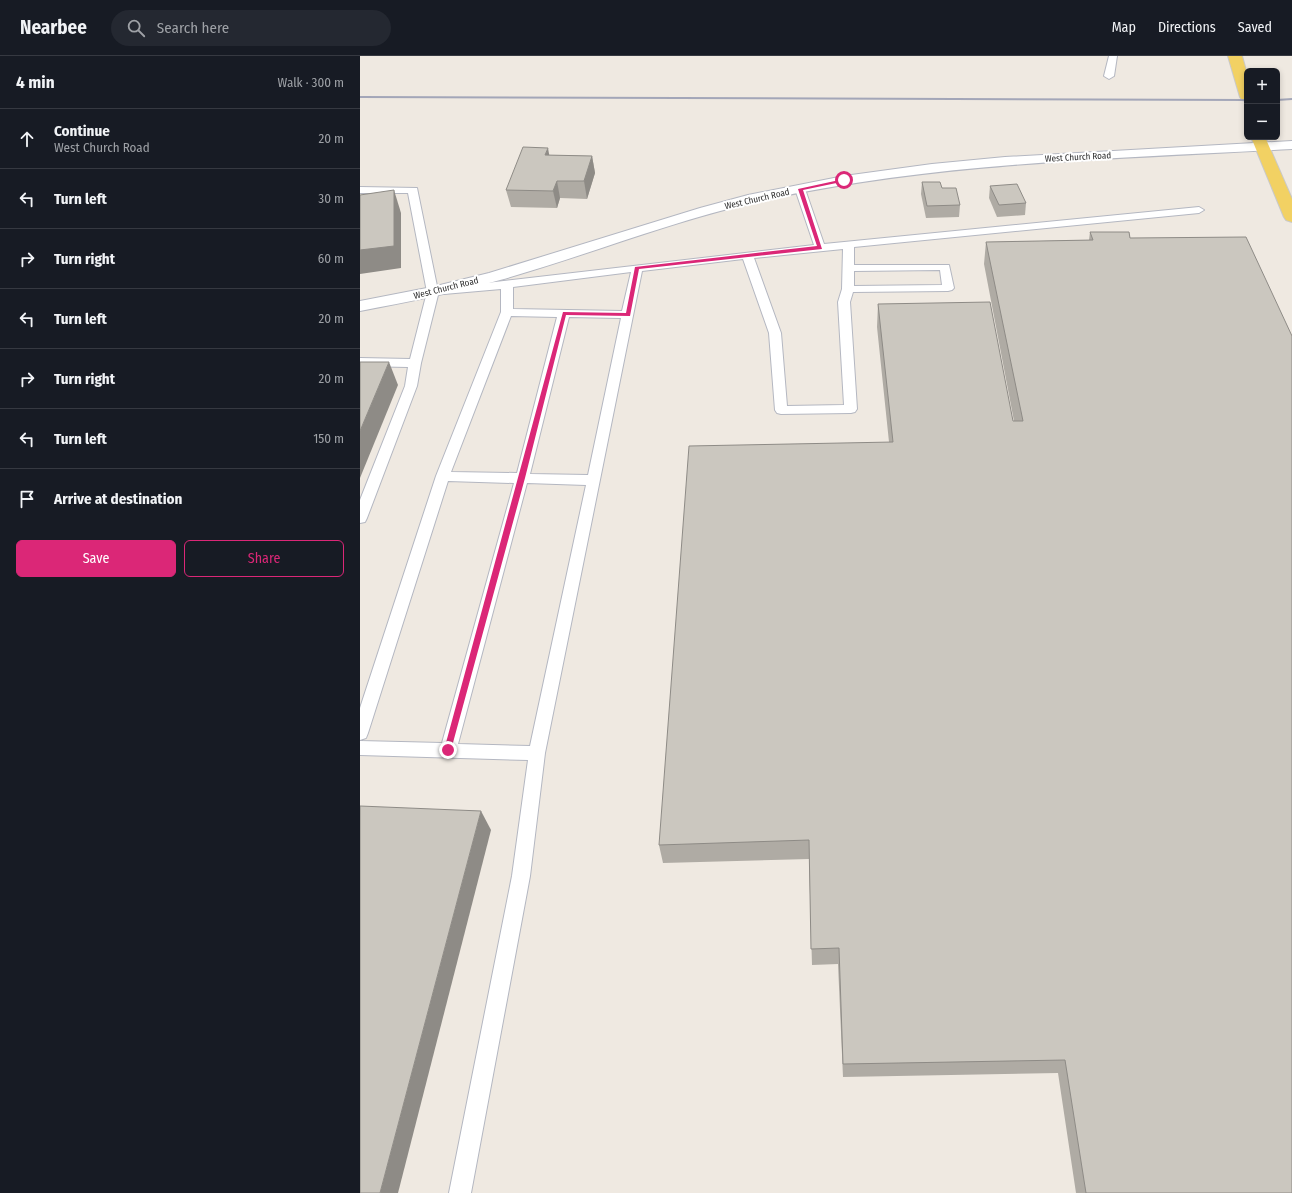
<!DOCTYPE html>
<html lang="en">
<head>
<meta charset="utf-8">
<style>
	body { margin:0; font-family:"Fira Sans Condensed",sans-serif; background:#242831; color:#f1f3f6 }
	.controls { position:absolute; right:12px; top:12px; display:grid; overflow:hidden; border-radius:6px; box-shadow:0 2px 6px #0003 }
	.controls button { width:36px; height:36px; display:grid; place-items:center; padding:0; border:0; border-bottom:1px solid #363941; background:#171b24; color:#f1f3f6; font:20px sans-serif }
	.stop { position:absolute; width:12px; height:12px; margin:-9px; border:3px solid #db2777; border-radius:50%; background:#fff }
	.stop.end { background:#db2777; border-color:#fff; box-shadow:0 1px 4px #0008 }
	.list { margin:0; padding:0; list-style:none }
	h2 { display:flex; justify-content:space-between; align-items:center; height:52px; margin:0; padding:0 16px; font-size:17px }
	h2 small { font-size:13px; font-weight:400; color:#9ea1a6 }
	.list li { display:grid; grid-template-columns:26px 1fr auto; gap:12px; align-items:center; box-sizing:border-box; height:60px; padding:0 16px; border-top:1px solid #363941 }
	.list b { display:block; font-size:15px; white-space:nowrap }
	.list p { margin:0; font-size:13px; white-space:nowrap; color:#9ea1a6 }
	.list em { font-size:13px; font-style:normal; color:#9ea1a6 }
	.actions { display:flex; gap:8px; padding:12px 16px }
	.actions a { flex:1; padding:9px 0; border:1px solid #db2777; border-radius:6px; text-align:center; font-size:14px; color:#db2777 }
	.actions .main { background:#db2777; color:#fff }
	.icon { flex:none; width:22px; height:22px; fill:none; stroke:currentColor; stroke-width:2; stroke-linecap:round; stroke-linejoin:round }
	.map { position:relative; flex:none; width:932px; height:1137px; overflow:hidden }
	header { display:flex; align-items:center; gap:24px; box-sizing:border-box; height:56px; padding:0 20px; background:#171b24; border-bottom:1px solid #363941 }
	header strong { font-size:19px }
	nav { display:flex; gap:22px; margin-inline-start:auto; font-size:14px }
	.search { width:280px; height:36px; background:#242831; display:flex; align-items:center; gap:10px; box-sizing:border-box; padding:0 14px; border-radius:22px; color:#9ea1a6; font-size:15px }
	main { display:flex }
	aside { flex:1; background:#171b24 }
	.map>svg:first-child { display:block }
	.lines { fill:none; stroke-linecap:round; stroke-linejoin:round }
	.service-casing { stroke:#b4b7c1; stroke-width:2 }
	.tertiary-casing { stroke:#b4b7c1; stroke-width:2 }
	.primary-casing { stroke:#c9c9c9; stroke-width:2 }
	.service { fill:#fff; fill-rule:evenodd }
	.tertiary { fill:#fff; fill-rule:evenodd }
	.primary { fill:#f2d163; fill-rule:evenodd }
	.rail { stroke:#a3a6b8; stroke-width:2 }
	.wall { fill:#afaba4 }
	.shaded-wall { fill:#8e8b86 }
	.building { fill:#cbc7bf; stroke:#8e8b86 }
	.route { fill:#db2777 }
	.labels { text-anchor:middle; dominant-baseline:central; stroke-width:4; stroke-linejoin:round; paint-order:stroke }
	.far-street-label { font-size:9px; fill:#2e2e2e; stroke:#fff }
</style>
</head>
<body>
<header>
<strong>Nearbee</strong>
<div class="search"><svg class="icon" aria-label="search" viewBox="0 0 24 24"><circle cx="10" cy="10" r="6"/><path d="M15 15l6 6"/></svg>Search here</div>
<nav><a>Map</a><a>Directions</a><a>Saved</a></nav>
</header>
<main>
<aside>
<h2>4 min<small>Walk · 300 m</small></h2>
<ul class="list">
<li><svg class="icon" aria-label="ahead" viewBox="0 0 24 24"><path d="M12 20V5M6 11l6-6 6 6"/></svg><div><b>Continue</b><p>West Church Road</p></div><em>20 m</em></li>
<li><svg class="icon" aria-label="left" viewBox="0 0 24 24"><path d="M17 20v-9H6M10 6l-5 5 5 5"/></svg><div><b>Turn left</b></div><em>30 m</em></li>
<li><svg class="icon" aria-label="right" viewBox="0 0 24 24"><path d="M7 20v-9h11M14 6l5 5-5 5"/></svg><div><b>Turn right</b></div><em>60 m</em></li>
<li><svg class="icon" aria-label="left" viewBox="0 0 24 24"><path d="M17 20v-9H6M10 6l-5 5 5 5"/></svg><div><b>Turn left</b></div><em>20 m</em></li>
<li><svg class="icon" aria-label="right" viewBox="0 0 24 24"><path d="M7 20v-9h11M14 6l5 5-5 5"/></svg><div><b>Turn right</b></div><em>20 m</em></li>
<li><svg class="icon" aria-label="left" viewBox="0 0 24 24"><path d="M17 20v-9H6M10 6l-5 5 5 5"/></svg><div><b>Turn left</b></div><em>150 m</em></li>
<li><svg class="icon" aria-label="arrive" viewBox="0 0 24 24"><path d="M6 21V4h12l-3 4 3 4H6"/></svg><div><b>Arrive at destination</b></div></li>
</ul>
<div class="actions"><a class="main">Save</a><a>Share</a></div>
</aside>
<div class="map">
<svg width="932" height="1137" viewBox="0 0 932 1137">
	<rect width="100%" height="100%" fill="#efe9e1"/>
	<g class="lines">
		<defs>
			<g id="service">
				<path d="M749,0H757L754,20L749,23L744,20Z"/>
				<path d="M440,130L445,133L464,188L839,151L844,154L839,157L494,191V209H589L594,232L592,234L588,235L493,236L490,246L497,353L495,356L491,357L421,358L417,357L415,354L409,277L383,203L282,215L185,697L170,820L111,1137H89L152,820L168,704L0,699V685L82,687L154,427L88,425L8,677L6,682L0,684V652L76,420L141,256V233L84,238L79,235L61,307L57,330L7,462L5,466L0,467V444L45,330L48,311L0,310V302L50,303L67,236L48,137H0V131L57,132L78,235L84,232L454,189L435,133ZM483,193L482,233L478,246L484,349L427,350L421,277L394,202ZM580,214L582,229L494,230V215ZM271,216L262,255L153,253V231ZM151,260L197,261L157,417L91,416ZM209,261L261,262L228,419L170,418ZM167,427L226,429L170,690L98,688Z"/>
			</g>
			<path id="tertiary" d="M932,85V93C753,103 571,106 396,146C309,166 225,200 140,224C94,237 47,246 0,255V245L72,231L129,217L340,152L388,139L484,120L572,108L645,101Z"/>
			<g id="primary">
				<path d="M868,0H882L887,18V45L882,44L880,41Z"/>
				<path d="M891,81H905L932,143V166L926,164L924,161Z"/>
			</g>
		</defs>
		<!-- service casing -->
		<use href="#service" class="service-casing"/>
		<!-- tertiary casing -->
		<use href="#tertiary" class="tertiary-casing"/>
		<!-- primary casing -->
		<use href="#primary" class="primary-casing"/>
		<!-- service -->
		<use href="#service" class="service"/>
		<!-- tertiary -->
		<use href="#tertiary" class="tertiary"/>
		<!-- primary -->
		<use href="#primary" class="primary"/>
		<!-- rail -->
		<g class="rail">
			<path d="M0,41L887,44"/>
			<path d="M917,44L932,43"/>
		</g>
	</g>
	<!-- wall -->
	<g class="wall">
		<path d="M189,99L232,100L235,117L227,143L200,142L197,152L151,151L146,134Z"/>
		<path d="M562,126L582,132L600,149L599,161L566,162L561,138Z"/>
		<path d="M630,130L666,147L665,159L637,161L629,142Z"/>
		<path d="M730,176H769L932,1137H716L698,1017L483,1021L478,908L452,909L449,803L303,807L299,789L529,386L517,271L518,248L653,365H654L624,208L626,186L729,184Z"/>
	</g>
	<!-- shaded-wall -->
	<g class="shaded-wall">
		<path d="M188,92L191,109L185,99Z"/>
		<path d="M232,100L235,117L227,143L224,125Z"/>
		<path d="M197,125L200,142L197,152L193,135Z"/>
		<path d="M34,134L41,157V212L0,218V194Z"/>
		<path d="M29,306L38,329L0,422V375Z"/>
		<path d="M121,755L131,774L38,1137H20Z"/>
	</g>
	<!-- building -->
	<g class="building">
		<path d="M163,91L188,92L185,99L232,100L224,125H197L193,135L146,134Z"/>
		<path d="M562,126H580L582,132H596L600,149L567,150Z"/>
		<path d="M657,128L666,147L639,149L630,130Z"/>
		<path d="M34,134V190L0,194V139Z"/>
		<path d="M730,176H769L770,182L886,181L932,280V1137H726L705,1004L483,1008L479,892L451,893L449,784L299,789L329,390L533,386L518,248L630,246L653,365H663L626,186L733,184Z"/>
		<path d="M0,306H29L0,375Z"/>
		<path d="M0,750L121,755L20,1137H0Z"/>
	</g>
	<!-- route -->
	<path class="route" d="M484,123L486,125L443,134L462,193L279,213L270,260L206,259L165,422L91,694L90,697H85L84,694L203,256L266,257L275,211L457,190L438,133Z"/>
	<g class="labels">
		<!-- far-street labels -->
		<g class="far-street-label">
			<text transform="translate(718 101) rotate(-3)">West Church Road</text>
			<text transform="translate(397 143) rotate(-13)">West Church Road</text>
			<text transform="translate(86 232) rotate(-14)">West Church Road</text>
		</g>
	</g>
</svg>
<div class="controls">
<button>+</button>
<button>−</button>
</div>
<div class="stop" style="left:484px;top:124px"></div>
<div class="stop end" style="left:88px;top:694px"></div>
</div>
</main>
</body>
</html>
